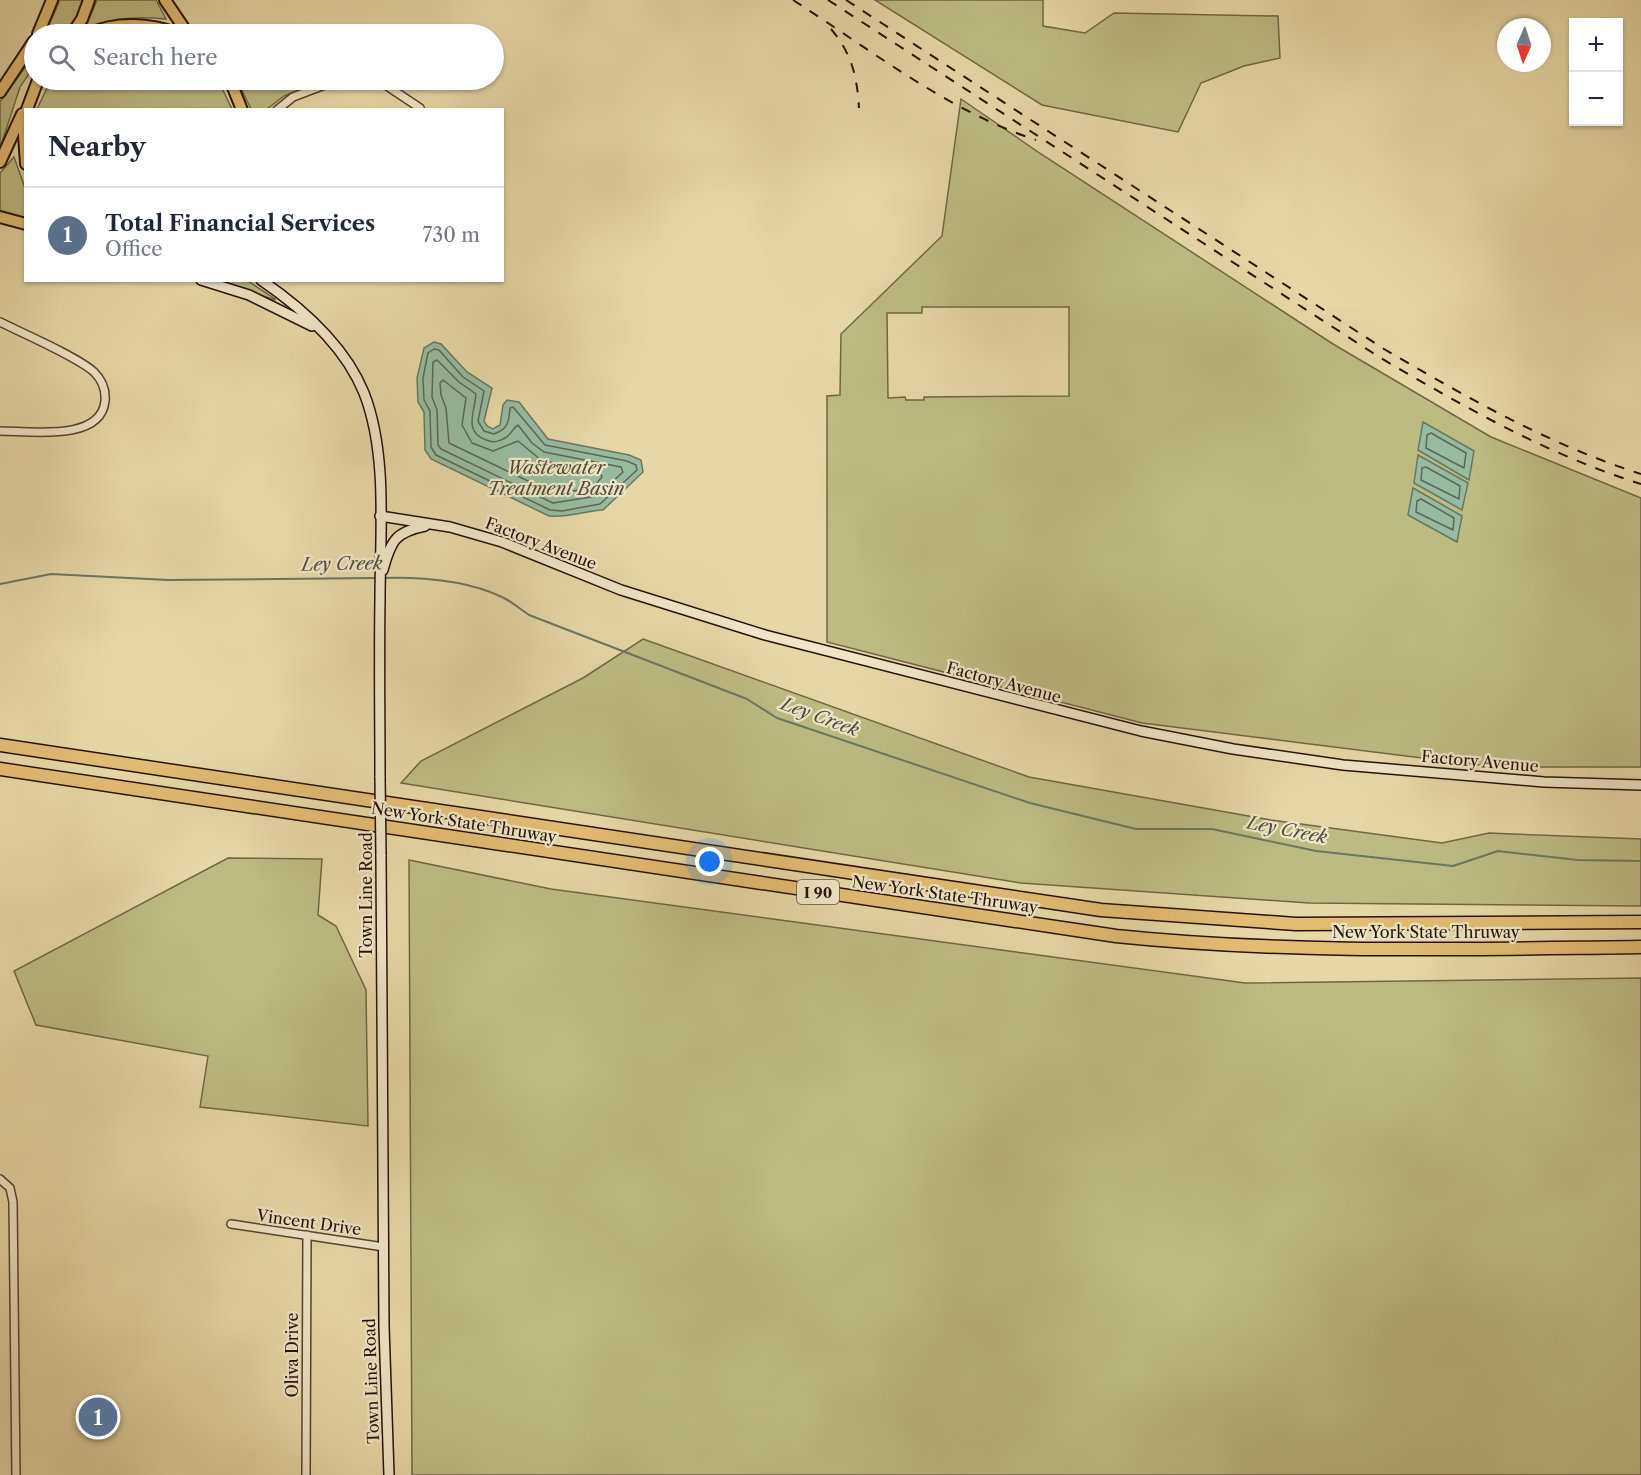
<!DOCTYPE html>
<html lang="en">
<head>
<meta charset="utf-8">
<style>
	body { margin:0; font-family:"Libre Caslon Text",serif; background:#f2f2f3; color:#1f2937 }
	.controls { position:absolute; right:18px; top:18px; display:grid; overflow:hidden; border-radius:0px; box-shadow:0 2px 4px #0004 }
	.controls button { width:54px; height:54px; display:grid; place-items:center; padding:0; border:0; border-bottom:2px solid #e0e1e3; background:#fff; color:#1f2937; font:30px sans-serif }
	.compass { position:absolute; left:1497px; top:18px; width:54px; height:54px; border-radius:50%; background:#fff; box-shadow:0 2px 4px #0004; rotate:183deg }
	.you { position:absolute; left:710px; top:862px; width:21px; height:21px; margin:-15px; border:4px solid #fff; border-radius:50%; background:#1a73e8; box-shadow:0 0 0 9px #1a73e833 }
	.badge { display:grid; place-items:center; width:39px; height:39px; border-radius:50%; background:#8f2418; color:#fff; font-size:20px; font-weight:700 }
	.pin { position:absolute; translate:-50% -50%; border:3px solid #fff; box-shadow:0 2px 6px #0006 }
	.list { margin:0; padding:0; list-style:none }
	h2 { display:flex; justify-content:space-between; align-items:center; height:78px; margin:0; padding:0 24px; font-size:26px }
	h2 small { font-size:20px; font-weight:400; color:#747a83 }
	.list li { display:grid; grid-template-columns:39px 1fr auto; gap:18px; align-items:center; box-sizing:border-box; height:96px; padding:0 24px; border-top:2px solid #e0e1e3 }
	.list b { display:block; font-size:22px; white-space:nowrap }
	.list p { margin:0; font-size:20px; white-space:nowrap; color:#747a83 }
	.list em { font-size:20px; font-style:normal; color:#747a83 }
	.icon { flex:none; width:33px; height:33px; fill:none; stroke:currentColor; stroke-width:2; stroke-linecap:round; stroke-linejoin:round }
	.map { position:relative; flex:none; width:1641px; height:1475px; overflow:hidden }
	.search { position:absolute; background:#fff; box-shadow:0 2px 4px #0004; left:24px; top:24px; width:480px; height:66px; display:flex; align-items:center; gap:15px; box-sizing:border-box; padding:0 21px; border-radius:33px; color:#747a83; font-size:22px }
	.panel { position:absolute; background:#fff; box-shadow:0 2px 4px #0004; left:24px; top:108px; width:480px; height:174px; border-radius:0px }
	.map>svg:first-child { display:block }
	.green { fill:#bcbc82; stroke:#706644; stroke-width:1.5; fill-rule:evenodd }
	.water { fill:#97bba1; stroke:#697763; stroke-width:1.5 }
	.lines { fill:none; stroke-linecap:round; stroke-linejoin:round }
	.shore { stroke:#5e6654; stroke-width:1.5 }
	.stream { stroke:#697763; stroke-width:2 }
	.street-casing { stroke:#55432f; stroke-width:10 }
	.secondary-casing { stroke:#251107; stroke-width:12 }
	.primary-casing { stroke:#251107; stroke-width:14 }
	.highway-casing { stroke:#251107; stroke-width:15 }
	.street { stroke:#efe6c5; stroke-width:7 }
	.secondary { stroke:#efe6c5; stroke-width:9 }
	.primary { stroke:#e3bc73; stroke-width:10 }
	.highway { stroke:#e3bc73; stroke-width:12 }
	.rail { stroke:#251107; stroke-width:2; stroke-dasharray:10 10; stroke-linecap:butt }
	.secondary-bridge-casing { stroke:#251107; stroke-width:12; stroke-linecap:butt }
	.secondary-bridge { stroke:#efe6c5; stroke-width:9 }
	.labels { text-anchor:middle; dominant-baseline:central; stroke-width:4.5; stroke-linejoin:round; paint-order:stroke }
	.shield { fill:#efe6c5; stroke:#625140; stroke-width:1.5 }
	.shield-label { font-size:15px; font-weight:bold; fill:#251107 }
	.street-label { font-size:16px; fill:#251107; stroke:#efe6c5 }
	.water-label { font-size:18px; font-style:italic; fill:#4d4c3d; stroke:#efe6c5 }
</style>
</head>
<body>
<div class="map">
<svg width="1641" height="1475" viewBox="0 0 1641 1475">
	<rect width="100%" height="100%" fill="#e6d8a6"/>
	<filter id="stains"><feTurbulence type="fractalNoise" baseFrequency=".00333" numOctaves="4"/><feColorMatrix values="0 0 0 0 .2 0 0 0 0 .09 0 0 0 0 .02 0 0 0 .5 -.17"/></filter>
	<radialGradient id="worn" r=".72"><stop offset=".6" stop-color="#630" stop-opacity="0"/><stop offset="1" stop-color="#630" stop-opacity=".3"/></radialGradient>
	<!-- green -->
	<g class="green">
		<path d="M60,0H84L74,23L63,34H45Z"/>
		<path d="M97,0H156L166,19C138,16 111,17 85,29Z"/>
		<path d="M875,0H1043V26L1085,33L1114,13L1278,16L1280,58L1244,66L1201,83L1178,132L1042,105Z"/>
		<path d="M34,55V66L20,87L0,148V102Z"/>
		<path d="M51,80H218L232,109H37Z"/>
		<path d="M237,80C251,79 264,88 280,89C296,89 310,79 327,80L284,96L267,109H251Z"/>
		<path d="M961,99L1041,154L1333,344L1491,437L1641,498V767H1494L1142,723L827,642V396L840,395L841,334L942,236ZM922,307H1069V396L924,397V400H906L905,397L888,398L887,313H922Z"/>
		<path d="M14,157L25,188V219L0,212V173Z"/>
		<path d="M220,281H248L275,299V300Z"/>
		<path d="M643,639L1029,777L1271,820L1442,843L1489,833L1641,839V906L1309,903L1021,883L401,783L421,761L583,678Z"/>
		<path d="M228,858L322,859L318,915L336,926L366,990L368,1126L200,1107L208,1056L36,1025L14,971Z"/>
		<path d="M409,860L551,889L1245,983L1641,978V1475H412Z"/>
	</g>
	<!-- water -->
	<g class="water">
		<path d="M434,342L441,344L467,372L492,388L484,421L487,426L493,429L500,425L503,405L507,400L519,402L548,439L629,455L641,460L643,472L603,510C584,511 567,518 549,516L431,459L425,450L424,412L418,402L417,378L424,348Z"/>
		<path d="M1423,422L1474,451L1469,480L1418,450Z"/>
		<path d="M1418,455L1468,483L1462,510L1414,483Z"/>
		<path d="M1413,488L1462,516L1457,542L1408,515Z"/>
	</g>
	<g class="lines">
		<!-- shore -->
		<g class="shore">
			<path d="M434,349L439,350L463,377L484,391L478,421L484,431L494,434C508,429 509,422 510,408L513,407L545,445L627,461L636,465L637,470L600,504L562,511L550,510L436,455L431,447L430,411L424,400L423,378L428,353Z"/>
			<path d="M437,360L459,382L476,394C475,411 463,432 486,440C493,443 498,442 505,438C511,435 513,428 518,425L532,443L544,452L621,467L623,472L597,496L553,503L441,449L438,445L437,410L432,397L433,362Z"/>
			<path d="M443,380L466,398L462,425L472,443L493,451L518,441L541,460L600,473L602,477L592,488L555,494L449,443L446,408L441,395L440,383Z"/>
			<path d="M1431,433L1466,453L1464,468L1426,448L1427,435Z"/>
			<path d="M1426,467L1460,486L1459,499L1421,480L1422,468Z"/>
			<path d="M1421,499L1454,518L1453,530L1416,512L1417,501Z"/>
		</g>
		<!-- stream -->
		<g class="stream">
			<path d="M383,578C422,577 466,580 502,597C511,601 520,609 529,615L747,699L777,718L1030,803L1136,829H1212L1316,851L1453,866L1498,851L1578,860L1641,861"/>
			<path d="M0,584L51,574L168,580L377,578"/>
		</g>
		<defs>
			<g id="street">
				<path d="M261,80L276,82L293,80"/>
				<path d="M378,80L420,108"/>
				<path d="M277,110L293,97L338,80"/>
				<path d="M0,322C22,333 78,357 94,372C102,380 106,390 105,401C101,442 30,431 0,431"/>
				<path d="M0,1179L10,1188L13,1202L16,1475"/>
				<path d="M231,1224L384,1247"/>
				<path d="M306,1475L307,1235"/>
			</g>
			<g id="secondary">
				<path d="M201,280L249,295L312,326"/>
				<path d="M261,280C302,308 345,346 364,393C388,454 380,534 380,600C379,659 380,718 380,777"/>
				<path d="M380,516L450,527L502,542L621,590L765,635L1141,731L1233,749L1343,765L1544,782L1641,785"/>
				<path d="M383,570C391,541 395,532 425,526"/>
				<path d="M381,855L384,1327L389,1475"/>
			</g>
			<g id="primary">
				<path d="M165,0L188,34"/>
				<path d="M38,34L52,0"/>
				<path d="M72,34L82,19L89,0"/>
				<path d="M88,34C117,21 150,23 179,34"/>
				<path d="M230,80L242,110"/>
				<path d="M0,92L34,41"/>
				<path d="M0,162L22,114"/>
				<path d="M26,164L23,120L38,80"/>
				<path d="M0,217L26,224"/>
			</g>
			<g id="highway">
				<path d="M0,745L1101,910L1296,924L1641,922"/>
				<path d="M0,769L1116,936C1290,954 1466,949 1641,947"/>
			</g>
		</defs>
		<!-- street casing -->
		<use href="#street" class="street-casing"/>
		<!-- secondary casing -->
		<use href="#secondary" class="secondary-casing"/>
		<!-- primary casing -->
		<use href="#primary" class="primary-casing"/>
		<!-- highway casing -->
		<use href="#highway" class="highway-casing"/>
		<!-- street -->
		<use href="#street" class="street"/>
		<!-- secondary -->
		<use href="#secondary" class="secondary"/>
		<!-- primary -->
		<use href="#primary" class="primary"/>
		<!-- highway -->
		<use href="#highway" class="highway"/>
		<!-- rail -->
		<g class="rail">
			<path d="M793,0C871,50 948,111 1036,140"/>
			<path d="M828,0L1379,357C1463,406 1548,455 1641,484"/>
			<path d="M846,0L1384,349C1466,397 1550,445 1641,474"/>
			<path d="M831,29C852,54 857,76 859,108"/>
		</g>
		<defs>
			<path id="secondary-bridge" d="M380,777L381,855"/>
		</defs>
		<!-- secondary-bridge casing -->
		<use href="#secondary-bridge" class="secondary-bridge-casing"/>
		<!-- secondary-bridge -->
		<use href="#secondary-bridge" class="secondary-bridge"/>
	</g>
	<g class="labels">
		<!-- shield labels -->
		<rect class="shield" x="797" y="880" width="42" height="24" rx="4.5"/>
		<g class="shield-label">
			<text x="818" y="892">I 90</text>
		</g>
		<!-- street labels -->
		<g class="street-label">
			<text transform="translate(541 543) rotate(21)">Factory Avenue</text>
			<text transform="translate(1004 682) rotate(15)">Factory Avenue</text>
			<text transform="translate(1480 761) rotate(5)">Factory Avenue</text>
			<text transform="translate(464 822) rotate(9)">New York State Thruway</text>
			<text transform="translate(945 894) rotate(8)">New York State Thruway</text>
			<text transform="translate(366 895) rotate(-90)">Town Line Road</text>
			<text x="1426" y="932">New York State Thruway</text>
			<text transform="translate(309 1222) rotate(8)">Vincent Drive</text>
			<text transform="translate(292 1355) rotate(-90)">Oliva Drive</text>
			<text transform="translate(371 1381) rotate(-92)">Town Line Road</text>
		</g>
		<!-- water labels -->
		<g class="water-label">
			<text x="556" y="468">Wastewater<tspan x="556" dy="21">Treatment Basin</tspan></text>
			<text transform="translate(342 564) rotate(-1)">Ley Creek</text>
			<text transform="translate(820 717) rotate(20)">Ley Creek</text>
			<text transform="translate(1287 830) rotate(11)">Ley Creek</text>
		</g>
	</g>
	<rect width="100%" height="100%" filter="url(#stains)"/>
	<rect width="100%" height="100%" fill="url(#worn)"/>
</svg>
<div class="controls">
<button>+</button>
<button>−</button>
</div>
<svg class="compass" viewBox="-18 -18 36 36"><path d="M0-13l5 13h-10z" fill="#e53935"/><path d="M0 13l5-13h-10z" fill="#747a83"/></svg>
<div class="you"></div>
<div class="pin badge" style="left:98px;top:1417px;background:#5c6f8a">1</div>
<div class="search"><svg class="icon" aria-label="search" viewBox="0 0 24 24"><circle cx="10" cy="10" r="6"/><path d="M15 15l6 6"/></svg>Search here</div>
<section class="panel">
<h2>Nearby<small></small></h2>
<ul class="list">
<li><span class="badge" style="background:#5c6f8a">1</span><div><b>Total Financial Services</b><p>Office</p></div><em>730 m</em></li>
</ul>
</section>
</div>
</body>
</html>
